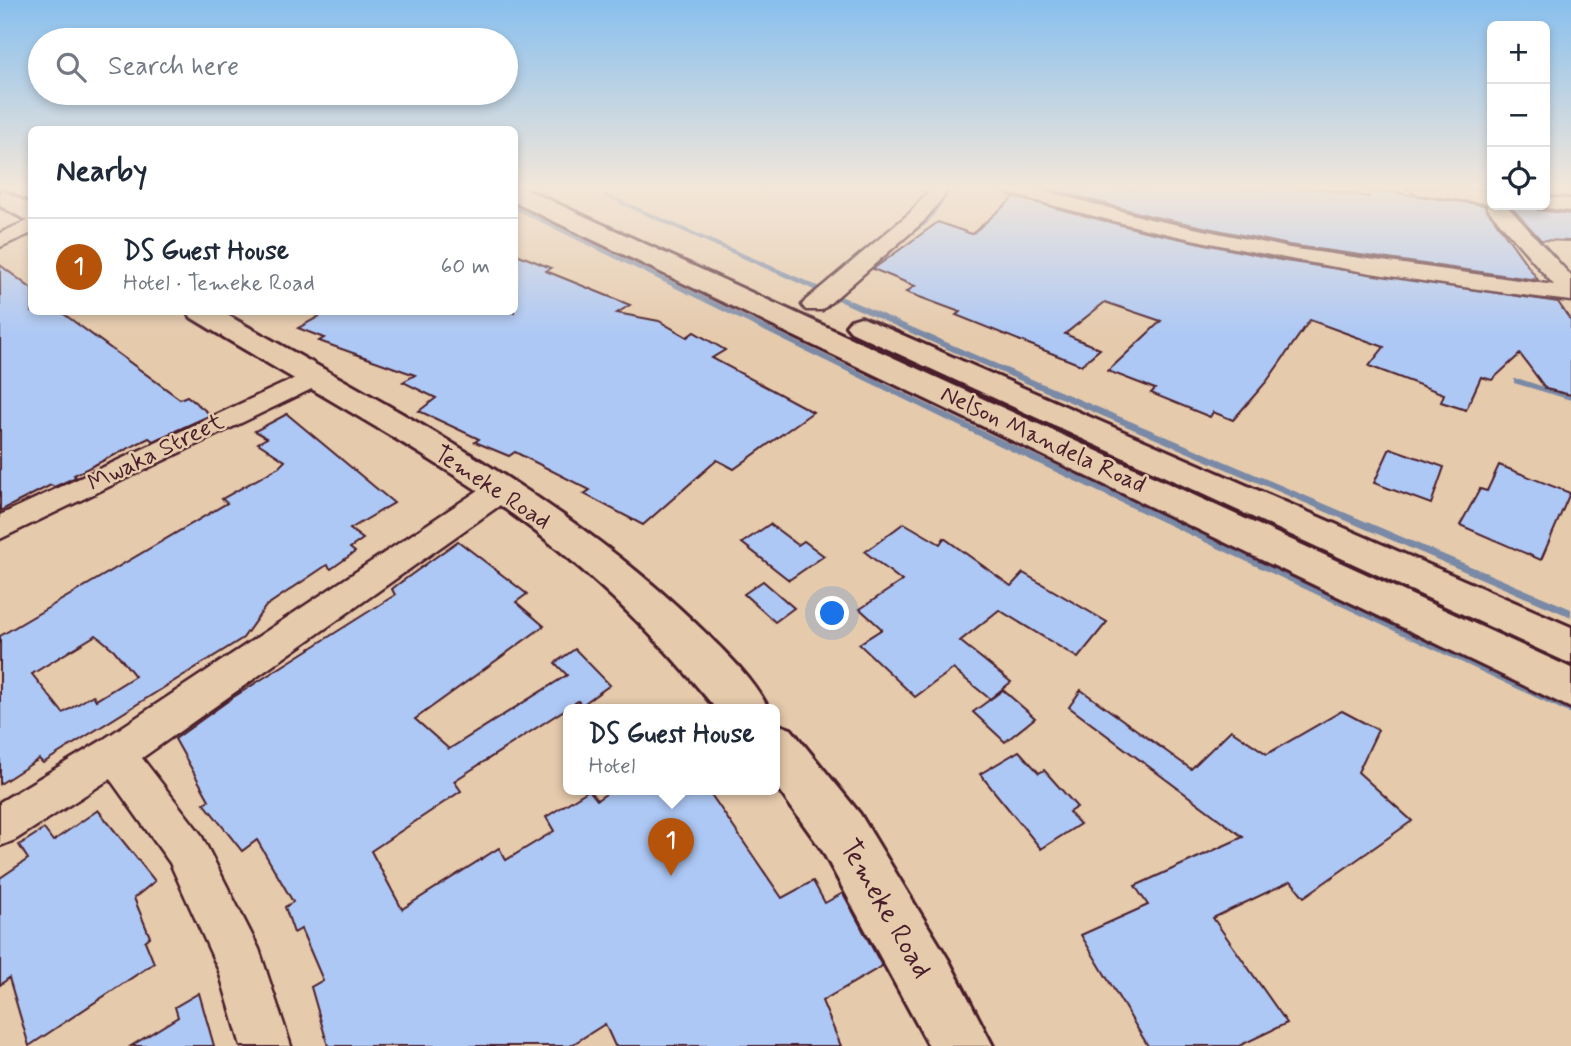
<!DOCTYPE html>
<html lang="en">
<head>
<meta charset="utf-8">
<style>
	body { margin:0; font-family:Mynerve,sans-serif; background:#f2f2f3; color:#1f2937 }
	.controls { position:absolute; right:21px; top:21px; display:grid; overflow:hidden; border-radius:10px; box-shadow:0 4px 10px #0003 }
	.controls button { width:63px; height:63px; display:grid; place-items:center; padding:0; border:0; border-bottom:2px solid #e0e1e3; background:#fff; color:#1f2937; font:35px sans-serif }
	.you { position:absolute; left:833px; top:614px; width:24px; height:24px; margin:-18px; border:5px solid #fff; border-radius:50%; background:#1a73e8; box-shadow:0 0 0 10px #1a73e833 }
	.badge { display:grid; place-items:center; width:46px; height:46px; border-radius:50%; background:#b45309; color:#fff; font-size:23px; font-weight:700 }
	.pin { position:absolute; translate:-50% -58px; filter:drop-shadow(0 2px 4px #0008) }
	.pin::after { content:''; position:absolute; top:37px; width:24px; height:21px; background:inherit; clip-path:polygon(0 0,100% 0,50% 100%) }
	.popup { position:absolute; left:563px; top:704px; width:217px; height:91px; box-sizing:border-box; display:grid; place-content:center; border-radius:10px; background:#fff; filter:drop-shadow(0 2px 5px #0005); font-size:23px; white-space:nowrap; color:#747a83 }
	.popup b { font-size:26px; color:#1f2937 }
	.popup::after { content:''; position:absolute; left:50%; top:100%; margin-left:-14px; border:14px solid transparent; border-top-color:#fff }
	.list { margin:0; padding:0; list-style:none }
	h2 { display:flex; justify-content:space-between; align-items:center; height:91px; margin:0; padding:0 28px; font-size:30px }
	h2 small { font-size:23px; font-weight:400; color:#747a83 }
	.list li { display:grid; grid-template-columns:46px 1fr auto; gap:21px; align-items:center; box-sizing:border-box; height:98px; padding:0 28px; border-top:2px solid #e0e1e3 }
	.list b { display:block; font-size:26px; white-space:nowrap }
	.list p { margin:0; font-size:23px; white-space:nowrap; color:#747a83 }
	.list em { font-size:23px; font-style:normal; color:#747a83 }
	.icon { flex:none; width:38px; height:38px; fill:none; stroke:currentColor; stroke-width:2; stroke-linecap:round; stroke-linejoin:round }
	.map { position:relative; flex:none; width:1571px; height:1046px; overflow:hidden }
	.search { position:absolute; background:#fff; box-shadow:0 4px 10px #0003; left:28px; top:28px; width:490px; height:77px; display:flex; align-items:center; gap:18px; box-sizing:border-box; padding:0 24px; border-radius:38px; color:#747a83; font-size:26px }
	.panel { position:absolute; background:#fff; box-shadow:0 4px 10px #0003; left:28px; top:126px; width:490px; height:189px; border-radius:10px }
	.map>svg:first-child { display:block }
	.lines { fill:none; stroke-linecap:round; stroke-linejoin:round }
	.stream { fill:#7989a6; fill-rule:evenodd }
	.building { fill:#adc8f5; stroke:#4a1f2b; stroke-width:2; fill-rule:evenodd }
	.street-casing { stroke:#4a1f2b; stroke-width:5 }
	.secondary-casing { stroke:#4a1f2b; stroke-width:6 }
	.primary-casing { stroke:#4a1f2b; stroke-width:6 }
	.street { fill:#e5caac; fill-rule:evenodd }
	.secondary { fill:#e5caac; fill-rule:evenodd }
	.primary { fill:#e5caac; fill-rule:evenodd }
	.labels { text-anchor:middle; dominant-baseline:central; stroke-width:5; stroke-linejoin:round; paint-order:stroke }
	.street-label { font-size:24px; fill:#4a1f2b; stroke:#e5caac }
	.near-street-label { font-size:28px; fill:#4a1f2b; stroke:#e5caac }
</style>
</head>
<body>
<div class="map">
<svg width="1571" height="1046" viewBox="0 0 1571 1046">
	<rect width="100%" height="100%" fill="#e5caac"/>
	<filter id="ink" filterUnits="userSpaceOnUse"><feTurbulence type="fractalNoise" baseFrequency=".0143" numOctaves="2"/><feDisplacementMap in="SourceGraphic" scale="14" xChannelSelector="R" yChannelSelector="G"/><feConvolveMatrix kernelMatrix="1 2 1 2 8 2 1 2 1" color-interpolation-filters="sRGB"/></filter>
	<g filter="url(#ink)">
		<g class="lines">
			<!-- stream -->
			<g class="stream">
				<path d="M949,188H954L927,224L902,242H898V240L923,222Z"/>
				<path d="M986,188H995L1036,200L1033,202Z"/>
				<path d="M1478,188L1492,189V193L1478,189Z"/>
				<path d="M603,194H607L980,357L1571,609V617L974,361L603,196Z"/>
				<path d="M514,205L979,429L1571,704V714L973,433L514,209Z"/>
				<path d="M908,214L913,215L885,237H881V235Z"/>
				<path d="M1169,232L1236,248L1296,258L1299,260L1296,262L1236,252L1167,235V233Z"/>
				<path d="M1514,379H1520L1571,396V400L1514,383Z"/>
			</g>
		</g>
		<!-- building -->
		<g class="building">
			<path d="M1045,188H1315L1369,197L1367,189L1484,205L1538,280L1289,245L1151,216Z"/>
			<path d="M1014,197L1144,231L1285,261L1558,302L1571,321V395L1546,389L1520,354L1492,380L1481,377L1466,410L1441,402L1444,394L1369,366L1384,347L1310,320L1267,381L1233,420L1213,412L1210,417L1151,393L1155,389L1108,371L1161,321L1105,302L1065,334L1100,349L1081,365L956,315L960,312L906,292L915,286L873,269L938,222L972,234Z"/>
			<path d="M1509,205H1533L1538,210L1571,214V241L1541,240Z"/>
			<path d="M514,253L551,268L546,271L630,305L617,313L659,321L687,337L694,332L725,350L712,358L813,412L734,469L717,460L643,525L584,494L590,490L515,452L509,456L475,442L479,439L419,411L436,398L403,382L415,375L319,341L324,338L298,328L327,312H514Z"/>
			<path d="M0,265L32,289V312H61L180,399L187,396L211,415L153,441L149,438L74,475L76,477L54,487L51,485L0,511Z"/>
			<path d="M287,414L394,503L350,529L363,539L350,548L355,552L331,569L327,565L266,606L243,638L43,763L39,759L0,784V636L227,503L222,499L279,467L285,461L258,443L267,438L255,431ZM96,635L114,650L135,676L96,700L93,695L63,713L32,674Z"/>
			<path d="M1390,448L1444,467L1431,504L1374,483Z"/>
			<path d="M1499,465L1570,493L1541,560L1460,525L1480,489L1487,491Z"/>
			<path d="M904,523L940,544L944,538L1011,586L1023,573L1107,622L1078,658L999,610L960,641L1011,682L990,699L953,669L915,697L859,644L882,629L860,609L902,581L865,552Z"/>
			<path d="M770,524L798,545L804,541L824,556L789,580L742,543Z"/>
			<path d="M458,541L527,594L516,602L544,626L415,719L449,749L567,675L555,663L575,649L610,685L582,705L578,701L454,781L461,791L371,851L402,909L499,848L506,860L554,831L546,817L589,790L597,800L612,790H708L782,898L813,881L825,903L843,893L882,966L822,1001L841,1046H615L605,1024L570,1046H328L311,987L323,980L301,929L294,933L285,907L293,902L257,840L242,851L204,803L209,800L175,739L232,698L395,595L392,589L397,585Z"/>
			<path d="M763,581L794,608L775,622L744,594Z"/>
			<path d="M1003,690L1035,718L1005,742L973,712Z"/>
			<path d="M1081,690L1191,769L1231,730L1267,754L1342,711L1378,730L1358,772L1412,821L1304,897L1291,881L1213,918L1287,1023L1239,1046H1148L1081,935L1148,905L1135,886L1243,837L1069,707Z"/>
			<path d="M1019,751L1039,773L1044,770L1077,807L1069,812L1080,824L1041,849L980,774Z"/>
			<path d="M98,810L155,881L134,898L150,937L145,941L154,963L29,1046L9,978L0,985V878L28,859L19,845L44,829L53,841Z"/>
			<path d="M199,993L214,1046H131L178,1017L175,1007Z"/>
		</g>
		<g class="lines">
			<defs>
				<g id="street">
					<path d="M931,188H950L924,221L822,310H806L802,305L806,300L910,213Z"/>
					<path d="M1003,188H1034L1150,219L1289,248L1554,285L1488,209L1486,203L1417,194L1408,188H1463L1492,192V205H1506L1571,276V301C1379,278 1191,246 1005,192Z"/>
					<path d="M1545,197L1571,199V211L1538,207L1536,205H1545Z"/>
					<path d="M32,219V233L0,247V233Z"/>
					<path d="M313,370L322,372L326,378L322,384L0,539V515Z"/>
					<path d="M502,479L513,482L517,489L513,496L142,758L200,833L259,949L291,1046H241L219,971L170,863L110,779L15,840L0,846V802L101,741L491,482Z"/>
				</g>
				<g id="secondary">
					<path d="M0,189L32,205V223L0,206Z"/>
					<path d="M187,312H222C385,405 557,491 694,622C720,647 753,677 769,710H717C652,630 574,555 488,497C392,433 290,378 192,318Z"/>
					<path d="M774,723L791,729L860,814L948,959L993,1046H929L822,850L774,783Z"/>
				</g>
				<g id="primary">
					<path d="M514,188H523L1571,668V708L514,202Z"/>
					<path d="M861,317L1571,627V664L851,332L846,326L851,320Z"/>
				</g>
			</defs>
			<!-- street casing -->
			<use href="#street" class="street-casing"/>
			<!-- secondary casing -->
			<use href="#secondary" class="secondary-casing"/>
			<!-- primary casing -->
			<use href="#primary" class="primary-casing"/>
			<!-- street -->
			<use href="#street" class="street"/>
			<!-- secondary -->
			<use href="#secondary" class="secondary"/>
			<!-- primary -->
			<use href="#primary" class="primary"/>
		</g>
	</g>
	<!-- sky -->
	<linearGradient id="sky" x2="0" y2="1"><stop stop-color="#88bfee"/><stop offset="0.56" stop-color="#f3e7da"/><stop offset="1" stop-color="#f3e7da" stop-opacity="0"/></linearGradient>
	<rect width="1571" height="335" fill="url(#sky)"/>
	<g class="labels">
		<!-- street labels -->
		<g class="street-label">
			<text transform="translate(1043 440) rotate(25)">Nelson Mandela Road</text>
			<text transform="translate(156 453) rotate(-26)">Mwaka Street</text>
			<text transform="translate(492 488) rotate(33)">Temeke Road</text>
		</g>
		<!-- near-street labels -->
		<g class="near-street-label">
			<text transform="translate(885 909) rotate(60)">Temeke Road</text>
		</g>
	</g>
</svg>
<div class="controls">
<button>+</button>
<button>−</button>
<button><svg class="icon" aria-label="locate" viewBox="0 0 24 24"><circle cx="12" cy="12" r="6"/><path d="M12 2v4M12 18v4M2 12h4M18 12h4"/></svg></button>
</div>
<div class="you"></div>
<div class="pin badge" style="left:671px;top:876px">1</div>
<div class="popup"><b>DS Guest House</b>Hotel</div>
<div class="search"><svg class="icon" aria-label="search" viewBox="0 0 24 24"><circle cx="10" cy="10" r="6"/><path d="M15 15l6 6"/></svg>Search here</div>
<section class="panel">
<h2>Nearby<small></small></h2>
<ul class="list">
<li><span class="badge">1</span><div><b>DS Guest House</b><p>Hotel · Temeke Road</p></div><em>60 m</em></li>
</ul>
</section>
</div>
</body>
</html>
